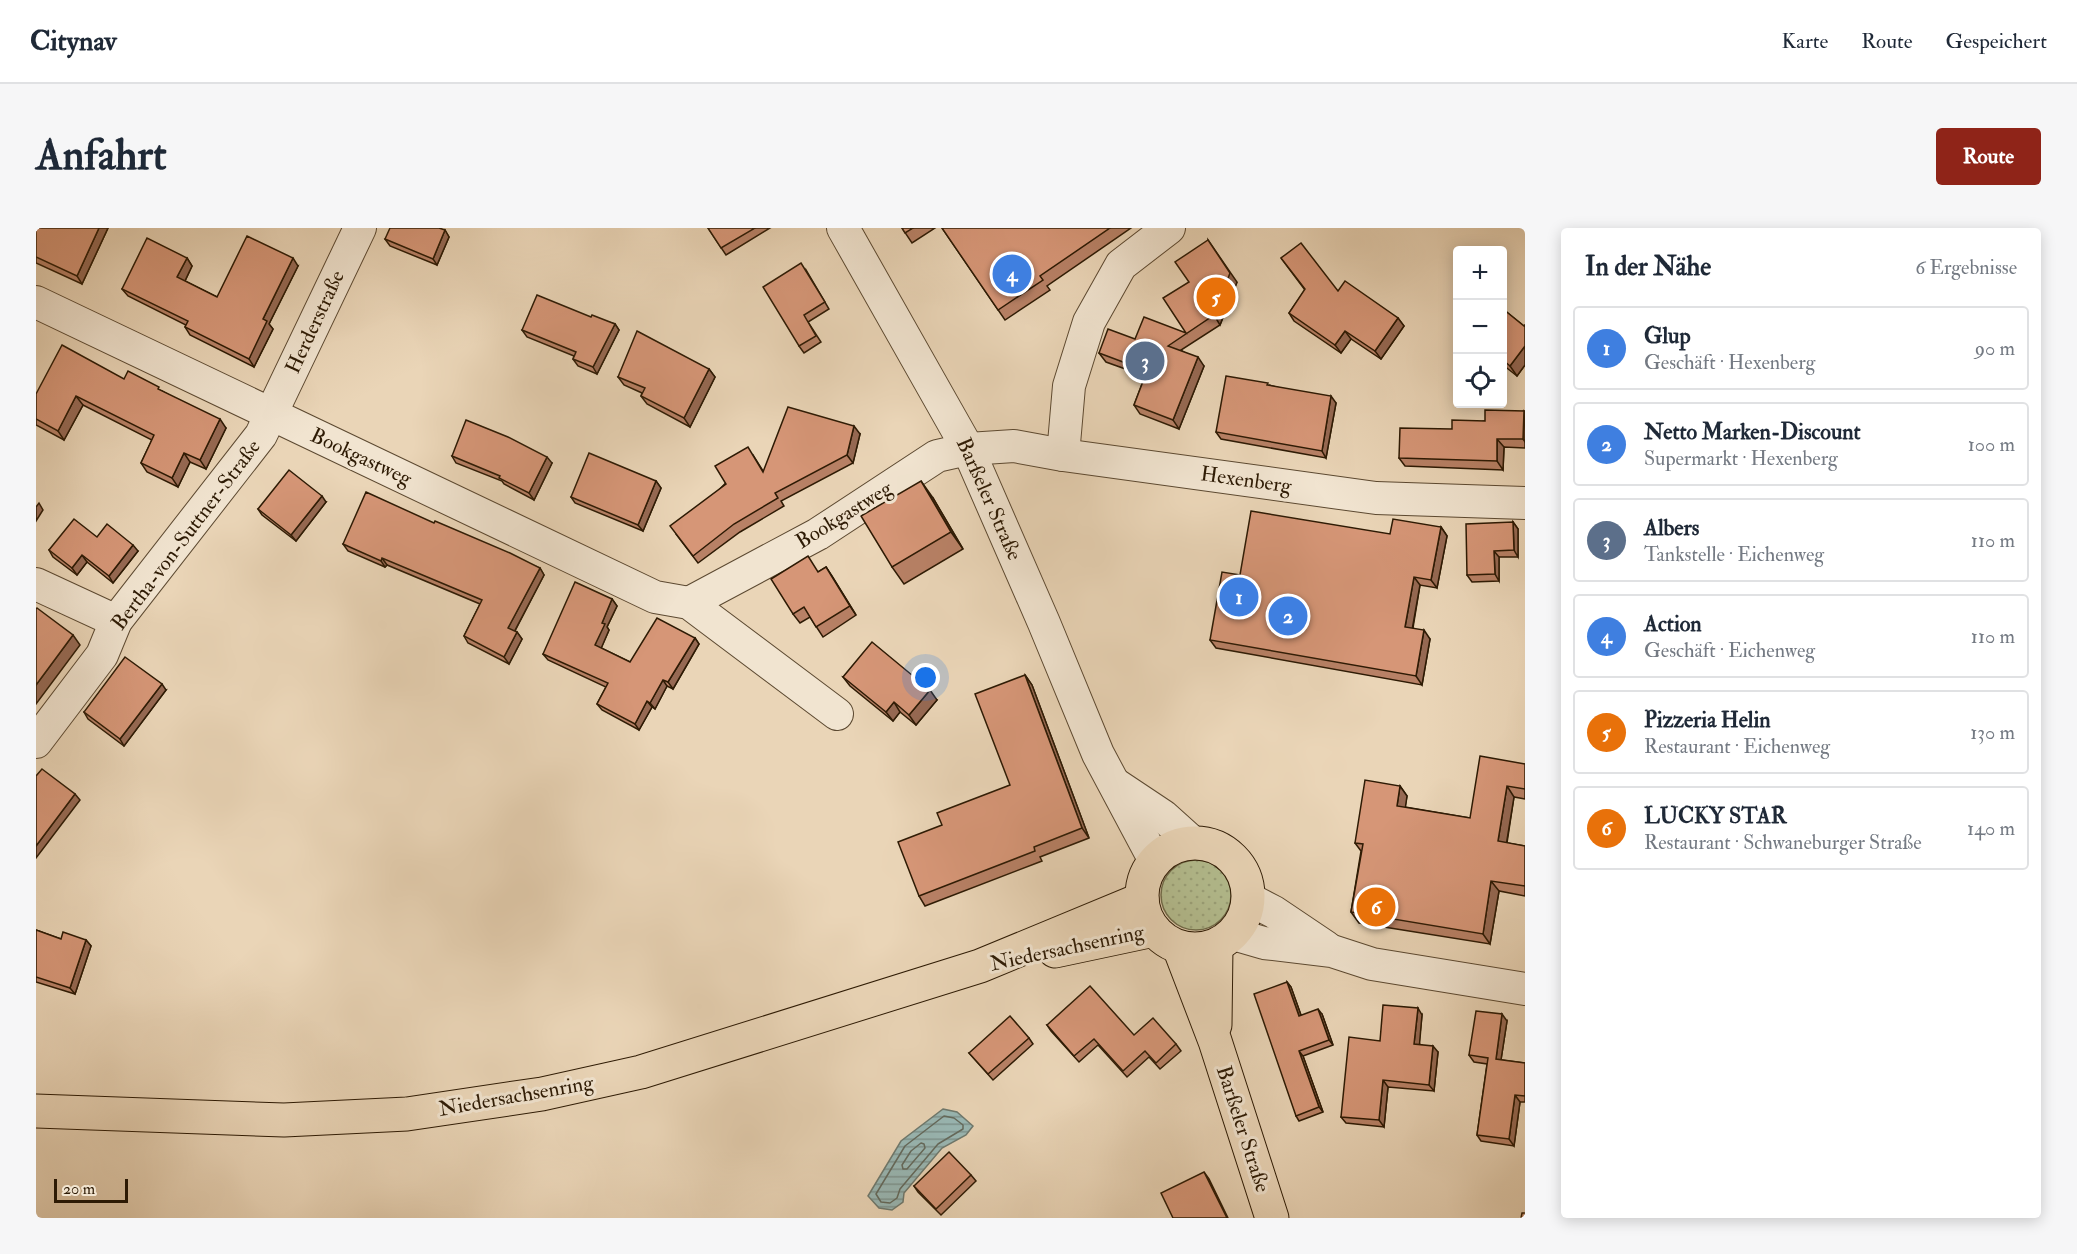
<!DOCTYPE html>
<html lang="de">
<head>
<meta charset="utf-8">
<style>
	body { margin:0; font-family:"IM FELL Double Pica",serif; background:#f6f6f7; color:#1f2937 }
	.controls { position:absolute; right:18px; top:18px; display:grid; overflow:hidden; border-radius:6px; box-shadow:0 3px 15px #0003 }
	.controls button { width:54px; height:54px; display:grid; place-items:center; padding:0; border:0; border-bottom:2px solid #e0e1e3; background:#fff; color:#1f2937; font:30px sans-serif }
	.scale { position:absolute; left:18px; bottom:15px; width:74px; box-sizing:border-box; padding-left:6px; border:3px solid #2d1a04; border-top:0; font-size:16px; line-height:21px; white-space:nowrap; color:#2d1a04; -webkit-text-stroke:4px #f1e4d0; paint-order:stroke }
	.you { position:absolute; left:890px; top:450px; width:21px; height:21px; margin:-15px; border:4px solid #fff; border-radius:50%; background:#1a73e8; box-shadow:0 0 0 9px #1a73e833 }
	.badge { display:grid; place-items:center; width:39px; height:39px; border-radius:50%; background:#8f2418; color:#fff; font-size:20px; font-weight:700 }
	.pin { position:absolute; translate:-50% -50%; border:3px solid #fff; box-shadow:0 2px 6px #0006 }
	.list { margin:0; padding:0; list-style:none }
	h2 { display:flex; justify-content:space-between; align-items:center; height:78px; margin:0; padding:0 24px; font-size:26px }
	h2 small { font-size:20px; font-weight:400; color:#747a83 }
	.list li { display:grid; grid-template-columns:39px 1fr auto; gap:18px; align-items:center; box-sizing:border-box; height:84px; margin:0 12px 12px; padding:0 12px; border:2px solid #e0e1e3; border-radius:6px }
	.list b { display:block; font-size:22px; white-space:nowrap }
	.list p { margin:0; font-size:20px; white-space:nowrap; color:#747a83 }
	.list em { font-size:20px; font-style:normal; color:#747a83 }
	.icon { flex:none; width:33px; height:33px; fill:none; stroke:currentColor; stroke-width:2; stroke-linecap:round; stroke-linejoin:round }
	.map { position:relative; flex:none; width:1489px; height:990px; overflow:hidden; border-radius:6px }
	header { display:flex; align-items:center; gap:36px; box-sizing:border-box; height:84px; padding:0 30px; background:#fff; border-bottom:2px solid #e0e1e3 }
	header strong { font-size:28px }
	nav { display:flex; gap:33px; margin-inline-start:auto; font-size:21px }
	.intro { display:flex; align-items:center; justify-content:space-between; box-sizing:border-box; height:144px; padding:0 36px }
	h1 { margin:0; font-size:42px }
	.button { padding:15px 27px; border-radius:6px; background:#8f2418; color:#fff; font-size:21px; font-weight:700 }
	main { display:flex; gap:36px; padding:0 36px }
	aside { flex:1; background:#fff; border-radius:6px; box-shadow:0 3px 15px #0003 }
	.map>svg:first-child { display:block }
	.grass { fill:url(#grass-dots); stroke:#706c4a; stroke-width:1.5 }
	.water { fill:url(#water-rules); stroke:#6e796e; stroke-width:1.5 }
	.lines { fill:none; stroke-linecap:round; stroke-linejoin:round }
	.shore { stroke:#63695c; stroke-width:1.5 }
	.minor-casing { stroke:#5c4931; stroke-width:34 }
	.major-casing { stroke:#2d1a04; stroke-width:35 }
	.minor { stroke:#f1e4d0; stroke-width:32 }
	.major { stroke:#ead5b7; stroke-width:33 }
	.wall { fill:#b88166; stroke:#2d1a04; stroke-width:1.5 }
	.shaded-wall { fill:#966953; stroke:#2d1a04; stroke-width:1.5 }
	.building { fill:#d69677; stroke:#2d1a04; stroke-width:1.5 }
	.labels { text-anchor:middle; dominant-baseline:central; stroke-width:6; stroke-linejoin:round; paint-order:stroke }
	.street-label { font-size:21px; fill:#2d1a04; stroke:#f1e4d0 }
</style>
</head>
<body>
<header>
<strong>Citynav</strong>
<nav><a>Karte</a><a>Route</a><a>Gespeichert</a></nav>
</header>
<div class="intro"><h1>Anfahrt</h1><a class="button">Route</a></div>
<main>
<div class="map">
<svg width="1489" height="990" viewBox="0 0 1489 990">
	<defs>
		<pattern id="grass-dots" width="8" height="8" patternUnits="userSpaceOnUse" patternTransform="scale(1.5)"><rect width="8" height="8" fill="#b4be90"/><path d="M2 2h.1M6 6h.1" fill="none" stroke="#9ba37b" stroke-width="1.8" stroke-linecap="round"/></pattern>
		<pattern id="water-rules" width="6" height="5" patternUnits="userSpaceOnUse" patternTransform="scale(1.5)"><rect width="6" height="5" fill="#99b8b5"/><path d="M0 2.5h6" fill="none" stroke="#7d9591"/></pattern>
	</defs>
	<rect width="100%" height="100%" fill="#ead5b7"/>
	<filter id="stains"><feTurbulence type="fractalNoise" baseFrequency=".00333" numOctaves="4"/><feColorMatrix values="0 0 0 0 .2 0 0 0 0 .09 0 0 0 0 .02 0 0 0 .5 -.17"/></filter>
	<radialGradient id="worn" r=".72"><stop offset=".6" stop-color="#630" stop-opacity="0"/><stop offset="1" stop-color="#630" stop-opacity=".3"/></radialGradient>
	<!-- grass -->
	<circle class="grass" cx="1160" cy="667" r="35"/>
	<!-- water -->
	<path class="water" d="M907,881L921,884L937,898L930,907L906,920L868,965L867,974L856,982L843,980L832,968L865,913Z"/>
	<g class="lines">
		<!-- shore -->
		<g class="shore">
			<path d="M908,888L918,890L927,897V901L902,916L864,961L861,970L854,975L845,974L840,966L869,918Z"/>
			<path d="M885,915L888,916L889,920L871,941H867L866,937L875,923Z"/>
		</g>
		<defs>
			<g id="minor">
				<path d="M807,0L932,221L1008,395L1062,526L1119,633"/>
				<path d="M0,74L619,369L653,375L801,486"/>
				<path d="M1027,227L1033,158L1053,94L1085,37L1133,0"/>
				<path d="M0,356L80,393"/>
				<path d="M653,375L782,306L901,228L932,221L978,218L1027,227L1340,270L1489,275"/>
				<path d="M0,514L66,427L80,393L225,207L324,0"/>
				<path d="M1079,556L1127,588L1157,615"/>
				<path d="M1213,671L1238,684L1290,719"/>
				<path d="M1197,706L1228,715L1296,723L1336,736L1489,761"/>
			</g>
			<g id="major">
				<circle cx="1159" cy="668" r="53"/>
				<path d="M1143,719L1179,813L1236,990"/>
				<path d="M1019,723L1118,702"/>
				<path d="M1179,797L1180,718"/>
				<path d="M0,883L248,892L371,886L506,866L605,844L944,738L1106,671"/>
			</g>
		</defs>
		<!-- minor casing -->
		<use href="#minor" class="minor-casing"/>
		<!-- major casing -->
		<use href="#major" class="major-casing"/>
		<!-- minor -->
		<use href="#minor" class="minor"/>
		<!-- major -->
		<use href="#major" class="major"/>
	</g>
	<!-- wall -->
	<g class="wall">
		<path d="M0,0H72L46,56L0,35Z"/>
		<path d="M672,0H734L690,27Z"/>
		<path d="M866,0H899L876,15Z"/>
		<path d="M906,0H1095L1011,58L1014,62L969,92Z"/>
		<path d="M409,2L413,9L401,37L354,18L349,11Z"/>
		<path d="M151,30L156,38L149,53L181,69L262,38L233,96L237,101L218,139L154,107L149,99L150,97L92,68L86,61Z"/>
		<path d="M1245,30L1302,63L1362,90L1368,98L1345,131L1315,111L1305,125L1258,93L1253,85L1269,62Z"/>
		<path d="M770,42L793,81L772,94L785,114L768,125L763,118Z"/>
		<path d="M1201,54L1184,97L1145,122L1168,138L1143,201L1104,186L1098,177L1109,148L1070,134L1063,125L1099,111L1150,105Z"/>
		<path d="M1467,81L1488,98L1489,97V137L1481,148L1467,137Z"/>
		<path d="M555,89L579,96L583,102L561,146L542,138L537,131L538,128L491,109L486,102Z"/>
		<path d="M673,141L679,149L654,199L611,176L605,168L606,165L588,157L582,149Z"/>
		<path d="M88,151L126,163L190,200L170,241L154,234L142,259L111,244L105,235L116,212L47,177L28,212L0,197V166Z"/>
		<path d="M1233,157L1300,175L1290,230L1185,211L1180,204Z"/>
		<path d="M1488,183L1489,184V220L1468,219L1467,242L1369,238L1363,230L1416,201Z"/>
		<path d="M824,206L817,235L745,273L748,278L704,304L662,335L640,306L717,227L727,243Z"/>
		<path d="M416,228L516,235L498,272L468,256L466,253L420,235Z"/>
		<path d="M620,253L625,260L607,303L539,275L535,269Z"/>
		<path d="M897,270L927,321L868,356L856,339Z"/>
		<path d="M290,274L260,313L226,287L222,281Z"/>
		<path d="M1477,294L1482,301V329H1463V353L1436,354L1431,347Z"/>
		<path d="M398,295L504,340L508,347L479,403L481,404L486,411L473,436L432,415L428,408L444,376L351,337L349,339L312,323L307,316Z"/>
		<path d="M1405,299L1411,308L1401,360L1384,357L1377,400L1394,411L1386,457L1180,420L1174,412L1354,306Z"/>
		<path d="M61,309L102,323L77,355L51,334L41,347L17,329L13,322Z"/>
		<path d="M790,339L820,387L787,409L774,389L764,395L757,386L782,344Z"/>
		<path d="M576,371L581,378L571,399L573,402L565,420L594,434L659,410L663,416L637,461L631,458L619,481L616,479L603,502L566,482L561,476L570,459L512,432L507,426Z"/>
		<path d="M989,447L996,457L1053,610L1004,629L1006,633L889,678L883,668L906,597L974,557Z"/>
		<path d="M807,449L901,472L880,497L864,484L857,493L814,458Z"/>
		<path d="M130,462L88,518L52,491L48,484Z"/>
		<path d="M1489,536V571L1478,569L1471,615L1489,618V668L1463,663L1454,716L1323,695L1315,684L1325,623L1319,615L1364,558L1371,568L1369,579L1434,590Z"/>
		<path d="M0,702L25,711L50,712L55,718L39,766L0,754Z"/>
		<path d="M1251,754L1255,759L1265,787L1286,786L1297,817L1267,828L1287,884L1263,893L1260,888Z"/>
		<path d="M1386,787L1383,816L1402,824L1398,863L1352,859L1348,899L1310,895L1305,889Z"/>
		<path d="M1471,793L1465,832L1489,835V874H1484L1478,918L1445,913L1441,907L1451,836L1438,834L1433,827Z"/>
		<path d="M1011,797L1098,807L1140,816L1145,823L1124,841L1113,829L1091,849L1062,817L1043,834L1015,803Z"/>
		<path d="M993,810L997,816L957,852L933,825Z"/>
		<path d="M935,947L940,953L905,987L882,964L878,958Z"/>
	</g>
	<!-- shaded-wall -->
	<g class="shaded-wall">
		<path d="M63,0H72L46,56L41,48Z"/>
		<path d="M409,2L413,9L401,37L397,31Z"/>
		<path d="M1172,12L1201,54L1184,97L1178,87Z"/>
		<path d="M151,30L156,38L147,57L141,49Z"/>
		<path d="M257,30L262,38L233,96L237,101L218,139L213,131L227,91Z"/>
		<path d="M1362,90L1368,98L1345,131L1339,123Z"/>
		<path d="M579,96L583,102L561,146L557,139Z"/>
		<path d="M1309,103L1315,111L1305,125L1299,117Z"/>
		<path d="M1489,118V137L1481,148L1474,138Z"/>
		<path d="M1162,129L1168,138L1143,201L1137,192Z"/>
		<path d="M673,141L679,149L654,199L648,190Z"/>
		<path d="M40,168L47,177L28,212L22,203Z"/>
		<path d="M1295,168L1300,175L1290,230L1286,223Z"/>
		<path d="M1488,183L1489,184V214L1487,211Z"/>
		<path d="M184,191L190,200L170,241L164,232Z"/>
		<path d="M818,198L824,206L817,235L811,227Z"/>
		<path d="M1461,211L1468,219L1467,242L1461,233Z"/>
		<path d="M148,225L154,234L142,259L136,250Z"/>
		<path d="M511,229L516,235L498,272L493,265Z"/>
		<path d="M620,253L625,260L607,303L602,297Z"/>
		<path d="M885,253L897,270L927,321L915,304Z"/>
		<path d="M286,268L290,274L260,313L255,307Z"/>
		<path d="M3,275L7,282L0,293V279Z"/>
		<path d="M1477,294L1482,301V329L1478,322Z"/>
		<path d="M1405,299L1411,308L1401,360L1395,352Z"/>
		<path d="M97,317L102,323L77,355L73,348Z"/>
		<path d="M1458,323L1463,329V353L1459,346Z"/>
		<path d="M46,327L51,334L41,347L36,340Z"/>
		<path d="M346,330L351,337L349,339L345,333Z"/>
		<path d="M790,339L796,348L820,387L814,378Z"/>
		<path d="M504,340L508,347L477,406L472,400Z"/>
		<path d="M1378,349L1384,357L1375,408L1369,399Z"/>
		<path d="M576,371L581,378L571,399L573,402L564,423L559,417L566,395Z"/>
		<path d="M1388,402L1394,411L1386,457L1380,448Z"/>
		<path d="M481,404L486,411L473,436L468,429Z"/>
		<path d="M37,407L44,417L0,476V457Z"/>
		<path d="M659,410L663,416L637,461L632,454Z"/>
		<path d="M989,447L996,457L1053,610L1046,600Z"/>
		<path d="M627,452L631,458L619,481L614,475Z"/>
		<path d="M126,456L130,462L88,518L84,511Z"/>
		<path d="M894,462L901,472L880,497L873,487Z"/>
		<path d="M611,473L616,479L603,502L599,496Z"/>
		<path d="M858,474L864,484L857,493L850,484Z"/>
		<path d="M1364,558L1371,568L1368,589L1361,578Z"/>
		<path d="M1471,558L1478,569L1469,624L1462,613Z"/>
		<path d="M39,566L44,572L0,630V618Z"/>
		<path d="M1455,653L1463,663L1454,716L1447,706Z"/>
		<path d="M50,712L55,718L39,766L34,760Z"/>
		<path d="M1251,754L1255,759L1267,793L1263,788Z"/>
		<path d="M1382,780L1386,787L1383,822L1378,816Z"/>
		<path d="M1282,781L1286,786L1297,817L1293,812Z"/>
		<path d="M1466,786L1471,793L1464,838L1460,831Z"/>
		<path d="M1397,818L1402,824L1398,863L1393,857Z"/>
		<path d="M1263,823L1267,828L1287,884L1283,879Z"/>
		<path d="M1347,852L1352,859L1348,899L1343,892Z"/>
		<path d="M1479,867L1484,874L1478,918L1473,911Z"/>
		<path d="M1168,944L1173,951L1192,990H1191Z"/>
	</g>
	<!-- building -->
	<g class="building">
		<path d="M0,0H63L41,48L0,29Z"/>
		<path d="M354,0H403L409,2L397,31L349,11Z"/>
		<path d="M672,0H719L685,20Z"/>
		<path d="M866,0H877L869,5Z"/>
		<path d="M906,0H1074L1004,48L1007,52L962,82Z"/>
		<path d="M211,8L257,30L227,91L231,93L213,131L149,99L152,93L86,61L111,10L151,30L141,49L181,69Z"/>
		<path d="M1172,12L1194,45L1178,87L1132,118L1162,129L1137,192L1098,177L1111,143L1063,125L1072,101L1099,111L1108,89L1150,105L1127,70L1153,54L1139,34Z"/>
		<path d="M1265,15L1302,63L1309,53L1362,90L1339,123L1309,103L1299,117L1253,85L1269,61L1245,30Z"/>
		<path d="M765,35L789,74L768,87L780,108L763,118L727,59Z"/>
		<path d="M501,67L555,89L556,87L579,96L557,139L537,131L540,124L486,102Z"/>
		<path d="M1467,81L1488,98L1489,97V118L1474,138L1467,132Z"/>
		<path d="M601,103L673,141L648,190L605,168L609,160L582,149Z"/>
		<path d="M26,117L88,151L92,143L123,159L122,161L184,191L164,232L148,225L136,250L105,235L118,207L40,168L22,203L0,191V166Z"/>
		<path d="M1190,148L1232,155L1231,157L1295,168L1286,223L1180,204Z"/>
		<path d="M752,179L818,198L811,227L739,265L742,270L698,296L657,328L634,298L690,256L679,238L712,219L727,244Z"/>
		<path d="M1449,182L1488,183L1487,211H1461V233L1363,230L1364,200L1416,201V192L1449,193Z"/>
		<path d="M430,192L472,209L511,229L493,265L463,250L464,248L416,228Z"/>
		<path d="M553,225L620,253L602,297L535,269Z"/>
		<path d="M253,242L286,268L255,307L222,281Z"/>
		<path d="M885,253L915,304L856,339L825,288Z"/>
		<path d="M330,264L398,295L399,293L474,325L504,340L472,400L481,404L468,429L428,408L446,372L346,330L345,333L307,316Z"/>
		<path d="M1215,283L1354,306L1357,291L1405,299L1395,352L1378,349L1369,399L1388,402L1380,448L1174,412L1186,344L1204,347Z"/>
		<path d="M38,291L61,309L71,296L97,317L73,348L46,327L36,340L13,322Z"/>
		<path d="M1477,294L1478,322L1458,323L1459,346L1431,347L1430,296Z"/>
		<path d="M772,328L782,344L790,339L814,378L780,399L768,379L757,386L735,351Z"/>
		<path d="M539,354L576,371L566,395L569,396L559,417L594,434L621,390L659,410L632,454L627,452L614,475L611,473L599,496L561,476L572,455L507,426Z"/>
		<path d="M1,380L37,407L0,457V381Z"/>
		<path d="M836,414L894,462L873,487L858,474L850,484L807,449Z"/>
		<path d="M89,429L126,456L84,511L48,484Z"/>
		<path d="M989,447L1046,600L998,619L999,623L883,668L862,614L906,597L901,585L974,557L939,466Z"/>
		<path d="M1444,528L1489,536V561L1471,558L1462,613L1489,618V658L1455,653L1447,706L1315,684L1327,616L1319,615L1329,552L1364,558L1361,578L1434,590Z"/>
		<path d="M6,541L39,566L0,618V548Z"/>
		<path d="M0,702L25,711L27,704L50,712L34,760L0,749Z"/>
		<path d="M1251,754L1263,788L1282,781L1293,812L1263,823L1283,879L1260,888L1218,766Z"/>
		<path d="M1054,758L1098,807L1117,790L1140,816L1120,835L1109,823L1087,843L1058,811L1038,828L1011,797Z"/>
		<path d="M1347,777L1382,780L1378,816L1397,818L1393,857L1347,852L1343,892L1305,889L1313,809L1344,813Z"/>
		<path d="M1440,783L1466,786L1460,831L1489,835V868L1479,867L1473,911L1441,907L1452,830L1433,827Z"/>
		<path d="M974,788L993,810L952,846L933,825Z"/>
		<path d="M913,924L935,947L900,981L878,958Z"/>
		<path d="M1168,944L1191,990H1137L1125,965Z"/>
		<path d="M1486,985H1489V990H1485Z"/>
	</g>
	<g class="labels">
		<!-- street labels -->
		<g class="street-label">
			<text transform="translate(279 94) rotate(-65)">Herderstraße</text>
			<text transform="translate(325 229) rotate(25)">Bookgastweg</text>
			<text transform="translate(1210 252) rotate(8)">Hexenberg</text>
			<text transform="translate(953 271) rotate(66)">Barßeler Straße</text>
			<text transform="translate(808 287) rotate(-32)">Bookgastweg</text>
			<text transform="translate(150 307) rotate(-53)">Bertha-von-Suttner-Straße</text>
			<text transform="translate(1031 720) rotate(-12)">Niedersachsenring</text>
			<text transform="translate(480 868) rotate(-10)">Niedersachsenring</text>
			<text transform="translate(1207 901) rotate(72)">Barßeler Straße</text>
		</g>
	</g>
	<rect width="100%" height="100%" filter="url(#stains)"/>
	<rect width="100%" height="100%" fill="url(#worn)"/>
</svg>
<div class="controls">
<button>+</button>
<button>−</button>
<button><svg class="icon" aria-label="locate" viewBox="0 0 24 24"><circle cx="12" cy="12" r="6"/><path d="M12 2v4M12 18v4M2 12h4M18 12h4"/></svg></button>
</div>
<div class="scale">20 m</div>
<div class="you"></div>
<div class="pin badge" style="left:1203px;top:369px;background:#3f7fe0">1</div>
<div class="pin badge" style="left:1252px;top:388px;background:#3f7fe0">2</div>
<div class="pin badge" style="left:1109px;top:133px;background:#5c6f8a">3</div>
<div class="pin badge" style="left:976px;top:46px;background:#3f7fe0">4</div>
<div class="pin badge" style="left:1180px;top:69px;background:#e8710a">5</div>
<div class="pin badge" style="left:1340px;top:679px;background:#e8710a">6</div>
</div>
<aside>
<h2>In der Nähe<small>6 Ergebnisse</small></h2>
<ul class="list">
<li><span class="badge" style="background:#3f7fe0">1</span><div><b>Glup</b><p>Geschäft · Hexenberg</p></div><em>90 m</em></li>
<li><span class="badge" style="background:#3f7fe0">2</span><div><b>Netto Marken-Discount</b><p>Supermarkt · Hexenberg</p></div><em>100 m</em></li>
<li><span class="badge" style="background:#5c6f8a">3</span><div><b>Albers</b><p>Tankstelle · Eichenweg</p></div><em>110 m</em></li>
<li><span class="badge" style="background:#3f7fe0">4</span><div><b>Action</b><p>Geschäft · Eichenweg</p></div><em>110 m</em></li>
<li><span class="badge" style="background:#e8710a">5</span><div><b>Pizzeria Helin</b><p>Restaurant · Eichenweg</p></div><em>130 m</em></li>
<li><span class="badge" style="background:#e8710a">6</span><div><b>LUCKY STAR</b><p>Restaurant · Schwaneburger Straße</p></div><em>140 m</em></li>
</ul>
</aside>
</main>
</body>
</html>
